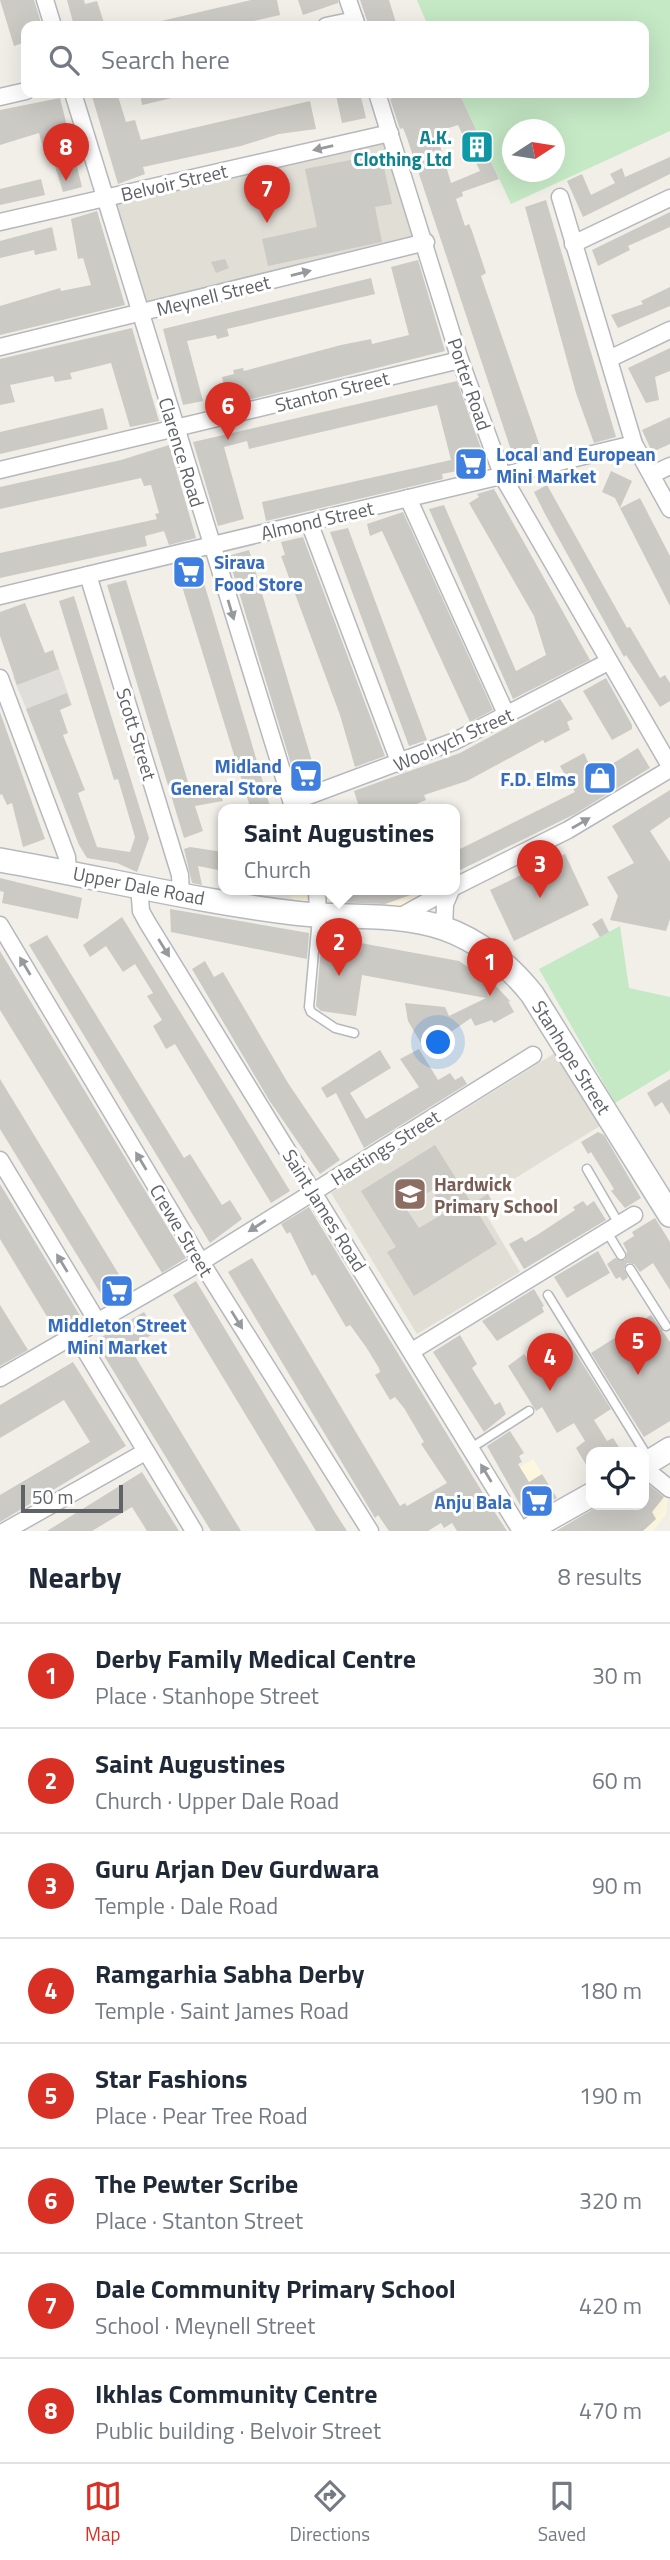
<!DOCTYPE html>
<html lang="en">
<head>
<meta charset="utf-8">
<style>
	body { margin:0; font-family:"Titillium Web",sans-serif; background:#f2f2f3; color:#1f2937 }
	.controls { position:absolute; right:21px; bottom:21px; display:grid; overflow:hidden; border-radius:14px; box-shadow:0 7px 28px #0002 }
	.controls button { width:63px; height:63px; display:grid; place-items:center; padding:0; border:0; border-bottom:2px solid #e0e1e3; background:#fff; color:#1f2937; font:35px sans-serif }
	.compass { position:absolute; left:502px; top:119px; width:63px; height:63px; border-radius:50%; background:#fff; box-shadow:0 7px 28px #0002; rotate:78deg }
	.scale { position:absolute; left:21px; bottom:18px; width:102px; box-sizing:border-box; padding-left:7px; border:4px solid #5f6368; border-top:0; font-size:19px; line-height:24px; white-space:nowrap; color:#5f6368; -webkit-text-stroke:5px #fff; paint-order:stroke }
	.you { position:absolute; left:439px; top:1043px; width:24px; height:24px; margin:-18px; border:5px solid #fff; border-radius:50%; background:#1a73e8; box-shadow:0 0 0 10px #1a73e833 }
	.badge { display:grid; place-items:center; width:46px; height:46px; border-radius:50%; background:#d93025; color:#fff; font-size:23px; font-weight:700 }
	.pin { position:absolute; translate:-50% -58px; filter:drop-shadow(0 2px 4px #0008) }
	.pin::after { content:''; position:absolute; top:37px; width:24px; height:21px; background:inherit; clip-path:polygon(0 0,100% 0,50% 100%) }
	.popup { position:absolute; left:218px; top:804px; width:242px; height:91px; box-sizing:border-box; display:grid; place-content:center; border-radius:14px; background:#fff; filter:drop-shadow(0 2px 5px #0005); font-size:23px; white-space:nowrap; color:#747a83 }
	.popup b { font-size:26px; color:#1f2937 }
	.popup::after { content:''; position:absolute; left:50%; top:100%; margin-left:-14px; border:14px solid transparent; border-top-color:#fff }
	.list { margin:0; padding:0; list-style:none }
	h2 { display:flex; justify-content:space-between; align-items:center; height:91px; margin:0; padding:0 28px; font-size:30px }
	h2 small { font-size:23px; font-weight:400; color:#747a83 }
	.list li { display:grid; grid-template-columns:46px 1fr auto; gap:21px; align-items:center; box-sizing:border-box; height:105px; padding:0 28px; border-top:2px solid #e0e1e3 }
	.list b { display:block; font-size:26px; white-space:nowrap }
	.list p { margin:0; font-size:23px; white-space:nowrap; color:#747a83 }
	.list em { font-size:23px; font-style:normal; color:#747a83 }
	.icon { flex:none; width:38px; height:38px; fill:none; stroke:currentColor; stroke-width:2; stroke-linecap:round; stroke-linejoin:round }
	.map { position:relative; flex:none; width:670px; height:1531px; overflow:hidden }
	.search { position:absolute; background:#fff; box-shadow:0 7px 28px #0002; left:21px; right:21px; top:21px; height:77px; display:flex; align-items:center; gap:18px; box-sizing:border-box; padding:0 24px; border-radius:14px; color:#747a83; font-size:26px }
	.sheet { height:931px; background:#fff }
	nav { display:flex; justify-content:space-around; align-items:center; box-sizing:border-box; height:98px; border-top:2px solid #e0e1e3; background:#fff; font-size:19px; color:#747a83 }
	nav a { display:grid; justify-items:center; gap:4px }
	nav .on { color:#d93025 }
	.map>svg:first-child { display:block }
	.commercial { fill:#fef7e0 }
	.industrial { fill:#e0deda }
	.education { fill:#e1ded6 }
	.green { fill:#c5e8c5; fill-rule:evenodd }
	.building { fill:#cccac5; fill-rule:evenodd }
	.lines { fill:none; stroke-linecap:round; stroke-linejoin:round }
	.lane-casing { stroke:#b5b8bc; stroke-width:11 }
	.street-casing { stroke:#b5b8bc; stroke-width:19 }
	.secondary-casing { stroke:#b6babf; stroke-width:26 }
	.lane { stroke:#fff; stroke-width:8 }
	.street { stroke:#fff; stroke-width:16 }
	.secondary { stroke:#fff; stroke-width:23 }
	.oneway { fill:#979a9d }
	.labels { text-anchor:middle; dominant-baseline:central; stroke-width:6; stroke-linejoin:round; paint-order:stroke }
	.culture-label { font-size:19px; font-weight:bold; fill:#0d838f; stroke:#fff; text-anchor:end }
	.street-label { font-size:19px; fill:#5f6368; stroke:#fff }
	.shop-label { font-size:19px; font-weight:bold; fill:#366cbe; stroke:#fff; text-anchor:end }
	.education-label { font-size:19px; font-weight:bold; fill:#785e54; stroke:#fff; text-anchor:start }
</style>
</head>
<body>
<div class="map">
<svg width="670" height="1531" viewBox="0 0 670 1531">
	<rect width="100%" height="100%" fill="#f1efe8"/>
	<!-- commercial -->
	<g class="commercial">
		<path d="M302,890H344L352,919L294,913L291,893Z"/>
		<path d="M382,890H424L427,898L391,917Z"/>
		<path d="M533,1459L558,1500L533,1515L529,1514L503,1477Z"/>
		<path d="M644,1481L668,1499L666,1514L653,1531H550L597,1505H644Z"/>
	</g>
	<!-- industrial -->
	<path class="industrial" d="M57,662L72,705L31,720L13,677Z"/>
	<!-- education -->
	<g class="education">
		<path d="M388,135L423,240L144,313L111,206Z"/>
		<path d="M555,1053L600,1126L478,1201L520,1272L417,1334L331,1193Z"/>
	</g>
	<!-- green -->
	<g class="green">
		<path d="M417,0H670V131L511,204L459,93H644V26H428ZM512,130H554V172H512Z"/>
		<path d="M620,926L629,988L670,997V1070L615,1103L539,969Z"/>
	</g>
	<!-- building -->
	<g class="building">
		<path d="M0,0H34L42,26H26V42L14,46Z"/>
		<path d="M67,0H84L85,4L97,1L105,26H74Z"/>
		<path d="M251,0H277L280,15L233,26H157V22Z"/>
		<path d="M298,0H338V3L303,15Z"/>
		<path d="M360,0H389L397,26H369Z"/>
		<path d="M91,93H117L126,122L135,120L141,140L310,101L316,129L279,134L241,146L143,167L145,174L118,184Z"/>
		<path d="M140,93H175L176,97L142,105Z"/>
		<path d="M349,93H360L366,118L342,123L336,95Z"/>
		<path d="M406,93H459L499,179L462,192L463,196L456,199L465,226L469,224L472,231L486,273L481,276L543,455L515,462L407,138L403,128L400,129L390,99ZM458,125L480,171L451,183L436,132Z"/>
		<path d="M60,98L82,187L63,192L51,153L45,155L39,133L0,145V110Z"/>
		<path d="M381,154L392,204L375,207L382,242L268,266L262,239L317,227L305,169Z"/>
		<path d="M670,157V174L583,217L567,181L582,174L591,195L615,183L610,174L622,168L625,177Z"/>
		<path d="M41,179L45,195L0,205V189Z"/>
		<path d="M546,200L616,437L594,443L576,393L525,207Z"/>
		<path d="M97,211L125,305L0,335V306L60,288L61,291L91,285L83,258L78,259L71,219Z"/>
		<path d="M670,212V227L628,246L630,250L598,266L592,250Z"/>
		<path d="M52,227L57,250L35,255L34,250L0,258V241Z"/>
		<path d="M225,259L229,268L216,273L211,262Z"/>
		<path d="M418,260L445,351L220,407L217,395L226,393L222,377L234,374L233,370L243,368L244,371L341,345L371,339L372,344L409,335L391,267Z"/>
		<path d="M371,278L375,294L227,329L229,336L217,339L216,335L187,341L203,401L183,405L163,329Z"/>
		<path d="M670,287V306L618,328L611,315L643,304L641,301Z"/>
		<path d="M132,328L159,421L130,427L111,363L70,373L72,379L55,382L53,376L10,385L15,402L0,405V359Z"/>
		<path d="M670,348V371L655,377L659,400L646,403L628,368Z"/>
		<path d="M457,381L487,465L442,474L443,479L266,521L262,502L451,460L437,405L249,449L247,441L224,447L244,519L218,526L193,442Z"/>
		<path d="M103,408L108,429L0,454V432Z"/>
		<path d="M670,417V444L652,452L642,430Z"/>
		<path d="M169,445L196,538L169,545L164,531L145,536L147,546L0,578V553L157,519L155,514L159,513L151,485L144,486L141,478L0,509V487L121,460Z"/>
		<path d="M611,471L632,481L620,508L615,498L602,492Z"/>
		<path d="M547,485L627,628L630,627L660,678L665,675L670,683V701L660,707L626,655L624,657L545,514L534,492Z"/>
		<path d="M494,489L590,660L513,699L429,509L444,505L516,671L546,655L534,616L469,503L479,497L477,494Z"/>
		<path d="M640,498L670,556V606L620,508Z"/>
		<path d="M403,512L493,710L470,722L382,531L370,536L367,524Z"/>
		<path d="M348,528L427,740L409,746L330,532Z"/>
		<path d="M303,537L385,756L355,767L340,715L281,556L285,555L281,542Z"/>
		<path d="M249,550L317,778L297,784L228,556Z"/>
		<path d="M198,563L251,741L271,810H251L177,570Z"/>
		<path d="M126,580L192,795L218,785L223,801L195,806L203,831L184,838L107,585Z"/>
		<path d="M74,596L149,838L137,872L117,863L87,858L79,845L26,709L67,693L71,705L60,710L68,733L63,735L85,790L78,793L97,847L130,852L135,837L118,779L114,780L59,601Z"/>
		<path d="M25,603L45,653L53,650L59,669L17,685L0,636V612Z"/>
		<path d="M606,678L632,725V729L612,740L583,691Z"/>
		<path d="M560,699L573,719L567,722L570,730L545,743L543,740L467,781L424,795L426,800L402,810H360L354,791L460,753Z"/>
		<path d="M0,712L45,839L23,847L12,803L7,805L2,794L0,795Z"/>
		<path d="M638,748L650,768L575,814L454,873V852L575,792L560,766L584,753L594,775Z"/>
		<path d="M670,790V817L650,831L670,862V919L666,931L610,920L618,896L607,877L634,863L612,826Z"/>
		<path d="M190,847L223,852V871L198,866L202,885L192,883L184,849Z"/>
		<path d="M565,854L589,905L514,941L490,890Z"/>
		<path d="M0,878L82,898L78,919L2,903L4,892L0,891Z"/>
		<path d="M329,890H419V892L385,904L334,902Z"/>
		<path d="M170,909L309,933L307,959L171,932Z"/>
		<path d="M122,917L290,1191L271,1203L175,1044L166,1049L153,1026L162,1020L147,996L153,993L135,964L123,972L106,946L90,957L83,945Z"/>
		<path d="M602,918L609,932L600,937L592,924Z"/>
		<path d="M47,935L184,1158L190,1154L222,1205L230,1200L242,1219L210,1243L29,945Z"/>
		<path d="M322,936L459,961L495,985L511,1002L508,1001L514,1012L494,1023L492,1020L475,1026L471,1018L425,1050L408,1021L405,1003L445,1007L449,1016L486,998L362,975L356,1016L321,1011L316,1006Z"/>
		<path d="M0,951L186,1258L162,1273L0,1010Z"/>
		<path d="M205,961L214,977L223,972L288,1083L340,1160L320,1174L269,1100L192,969Z"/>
		<path d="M419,1049L438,1080L450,1073L455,1080L462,1076L467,1084L364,1148L336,1093L327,1098L321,1088L380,1050L391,1068L350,1093L366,1119L419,1087L400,1059Z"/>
		<path d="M0,1079L129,1291L107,1304L0,1129Z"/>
		<path d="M670,1079V1115L662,1102L655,1107L647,1093Z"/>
		<path d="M598,1132L604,1135L641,1198L625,1208L611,1191L614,1189L591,1152L588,1154L581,1142Z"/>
		<path d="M435,1145L472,1204L488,1194L493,1203L478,1213L497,1244L414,1296L387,1252L396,1247L361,1191ZM432,1190L446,1212L419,1228L405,1207Z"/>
		<path d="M0,1184L82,1319L57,1333L0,1239Z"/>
		<path d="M583,1201L587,1206L594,1201L606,1220L524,1269L509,1244L522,1237L525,1242L537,1235L575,1210L573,1207Z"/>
		<path d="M309,1207L492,1508L507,1531H457L452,1523L444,1528L441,1523L428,1531H389L378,1515L375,1518L228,1272L252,1258L400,1506L405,1503L407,1506L447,1483L421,1444L424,1442L404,1408L395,1397L390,1400L375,1375L380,1372L379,1368L366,1347L350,1325L346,1327L315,1274L312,1276L290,1232L287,1234L281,1224Z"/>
		<path d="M655,1218L670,1242V1290L653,1263L640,1272L634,1264L627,1263L624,1269L628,1277L623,1281L620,1277L616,1279L607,1264L615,1258L625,1260L627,1251L623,1243L634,1236L632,1232Z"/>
		<path d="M598,1251L610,1273L567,1298L554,1277Z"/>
		<path d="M196,1281L336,1514L347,1531H316L173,1295Z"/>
		<path d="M534,1289L544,1306L542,1307L544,1312L497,1341L482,1321Z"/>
		<path d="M0,1305L28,1350L0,1366Z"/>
		<path d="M144,1312L156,1332L130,1348L241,1531H211L95,1341Z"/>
		<path d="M651,1315L670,1342V1421L644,1437L591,1353Z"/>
		<path d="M460,1335L477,1364L472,1368L475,1373L495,1405L500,1402L506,1414L484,1432L433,1352Z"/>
		<path d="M559,1338L565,1347L570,1344L611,1409L594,1420L607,1441L613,1438L622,1452H591V1473L576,1448L585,1441L574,1423L557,1433L542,1407L536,1411L508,1366L524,1354L527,1358Z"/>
		<path d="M73,1362L126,1446L0,1522V1495L90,1442L64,1400L0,1438V1405Z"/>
		<path d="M510,1431L524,1453L519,1456L522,1462L518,1464L529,1482L542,1474L557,1498L529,1514L520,1505L487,1446Z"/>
		<path d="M142,1472L179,1531H147L132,1507L92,1531H47Z"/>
		<path d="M644,1481L664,1497L652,1512L656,1519L643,1531H556L600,1505H644Z"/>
	</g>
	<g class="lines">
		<defs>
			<g id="lane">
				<path d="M317,918L309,1007L311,1012L335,1028L354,1033"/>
				<path d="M587,1169L619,1224"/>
				<path d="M607,1232L621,1255"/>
				<path d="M630,1269L666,1326"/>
				<path d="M548,1295L649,1459"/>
				<path d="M471,1448L529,1411"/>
			</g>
			<g id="street">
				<path d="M45,0L53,26"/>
				<path d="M348,0L357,26"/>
				<path d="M326,26L355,20"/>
				<path d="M73,93L294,810"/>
				<path d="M377,93L460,360L503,477L670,766"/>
				<path d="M0,97L26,91"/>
				<path d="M560,197L634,444L670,509"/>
				<path d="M0,222L390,133"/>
				<path d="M573,244L670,198"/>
				<path d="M0,347L426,242"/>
				<path d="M609,359L670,330"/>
				<path d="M0,470L460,360"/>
				<path d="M653,474L670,466"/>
				<path d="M408,498L507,716"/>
				<path d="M309,522L400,764"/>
				<path d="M88,575L180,875L181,895"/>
				<path d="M0,596L634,444"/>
				<path d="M0,678L67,857L68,871"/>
				<path d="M292,802L455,741L608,662"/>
				<path d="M139,886L141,911L147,922L521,1531"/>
				<path d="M454,887L568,830L670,769"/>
				<path d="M317,890L318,915"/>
				<path d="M396,919L448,890"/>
				<path d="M0,925L201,1262L370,1531"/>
				<path d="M444,928L445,904L451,890"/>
				<path d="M0,1160L97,1321"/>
				<path d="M76,1335L194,1531"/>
				<path d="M412,1351L634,1215"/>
				<path d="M0,1378L201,1262L533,1055"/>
				<path d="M644,1468L670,1489"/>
				<path d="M5,1531L145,1452"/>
			</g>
			<g id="secondary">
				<path d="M0,860C98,877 195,901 294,913C342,919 397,912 443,928C478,940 509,965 532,994L670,1215"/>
				<path d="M644,1465L670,1449"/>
				<path d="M527,1531L591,1495"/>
			</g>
		</defs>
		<!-- lane casing -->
		<use href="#lane" class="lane-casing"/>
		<!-- street casing -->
		<use href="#street" class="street-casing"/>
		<!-- secondary casing -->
		<use href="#secondary" class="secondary-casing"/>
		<!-- lane -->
		<use href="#lane" class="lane"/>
		<!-- street -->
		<use href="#street" class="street"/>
		<!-- secondary -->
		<use href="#secondary" class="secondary"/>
	</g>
	<!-- one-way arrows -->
	<defs><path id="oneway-solid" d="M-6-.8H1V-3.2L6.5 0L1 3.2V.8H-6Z" transform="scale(1.75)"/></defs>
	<g class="oneway">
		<use href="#oneway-solid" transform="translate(323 148) rotate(167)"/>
		<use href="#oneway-solid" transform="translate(301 273) rotate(-14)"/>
		<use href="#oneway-solid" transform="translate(231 610) rotate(73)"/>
		<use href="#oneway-solid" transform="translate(581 823) rotate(-30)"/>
		<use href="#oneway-solid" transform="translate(164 948) rotate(58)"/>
		<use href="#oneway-solid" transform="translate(25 966) rotate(-121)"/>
		<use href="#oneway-solid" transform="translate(141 1161) rotate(-121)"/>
		<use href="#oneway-solid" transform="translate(257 1226) rotate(147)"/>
		<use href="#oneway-solid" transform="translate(62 1263) rotate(-121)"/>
		<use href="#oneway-solid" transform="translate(237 1320) rotate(58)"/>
		<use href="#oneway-solid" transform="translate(486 1473) rotate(-121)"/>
	</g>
	<!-- icons -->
	<defs>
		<symbol id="building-square" viewBox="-11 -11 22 22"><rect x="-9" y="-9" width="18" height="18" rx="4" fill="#0f9aa8" stroke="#fff"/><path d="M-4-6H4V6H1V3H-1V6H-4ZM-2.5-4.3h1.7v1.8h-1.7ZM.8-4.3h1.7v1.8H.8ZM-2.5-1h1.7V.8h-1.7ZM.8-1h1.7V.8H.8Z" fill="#fff"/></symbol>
		<symbol id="supermarket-square" viewBox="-11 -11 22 22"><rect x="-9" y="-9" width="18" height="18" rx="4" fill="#3f7fe0" stroke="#fff"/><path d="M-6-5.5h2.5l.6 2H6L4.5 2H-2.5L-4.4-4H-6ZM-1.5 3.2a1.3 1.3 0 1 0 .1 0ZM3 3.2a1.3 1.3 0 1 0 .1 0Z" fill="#fff"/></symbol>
		<symbol id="shop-square" viewBox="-11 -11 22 22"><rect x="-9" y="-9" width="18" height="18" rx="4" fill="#3f7fe0" stroke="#fff"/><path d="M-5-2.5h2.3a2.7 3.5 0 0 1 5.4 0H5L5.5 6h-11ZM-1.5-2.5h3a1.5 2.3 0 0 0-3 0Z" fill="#fff"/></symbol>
		<symbol id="school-square" viewBox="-11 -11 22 22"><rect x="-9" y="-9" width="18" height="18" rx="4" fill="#8d6e63" stroke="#fff"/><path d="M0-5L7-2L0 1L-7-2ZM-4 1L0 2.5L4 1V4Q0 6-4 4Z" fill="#fff"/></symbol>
	</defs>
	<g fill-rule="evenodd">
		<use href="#building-square" x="458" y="128" width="38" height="38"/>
		<use href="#supermarket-square" x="452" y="445" width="38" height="38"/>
		<use href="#supermarket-square" x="170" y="553" width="38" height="38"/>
		<use href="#supermarket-square" x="287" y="757" width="38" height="38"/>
		<use href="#shop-square" x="581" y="759" width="38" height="38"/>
		<use href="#school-square" x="391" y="1175" width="38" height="38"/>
		<use href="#supermarket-square" x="98" y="1272" width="38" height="38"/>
		<use href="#supermarket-square" x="518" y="1482" width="38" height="38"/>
	</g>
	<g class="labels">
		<!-- culture labels -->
		<g class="culture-label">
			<text x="452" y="136">A.K.<tspan x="452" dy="22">Clothing Ltd</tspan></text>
		</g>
		<!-- street labels -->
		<g class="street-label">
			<text transform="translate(174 182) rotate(-13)">Belvoir Street</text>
			<text transform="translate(213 295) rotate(-14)">Meynell Street</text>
			<text transform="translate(470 384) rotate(71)">Porter Road</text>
			<text transform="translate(332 391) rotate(-14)">Stanton Street</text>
			<text transform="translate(182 452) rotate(73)">Clarence Road</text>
			<text transform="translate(317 520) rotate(-13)">Almond Street</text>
			<text transform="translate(137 734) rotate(73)">Scott Street</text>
			<text transform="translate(453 739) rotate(-24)">Woolrych Street</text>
			<text transform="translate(139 885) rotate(11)">Upper Dale Road</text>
			<text transform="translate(572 1057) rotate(58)">Stanhope Street</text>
			<text transform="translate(385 1147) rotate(-32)">Hastings Street</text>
			<text transform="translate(325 1210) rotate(58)">Saint James Road</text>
			<text transform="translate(182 1230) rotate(59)">Crewe Street</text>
		</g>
		<!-- shop labels -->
		<g class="shop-label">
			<text x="496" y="453" text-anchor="start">Local and European<tspan x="496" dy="22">Mini Market</tspan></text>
			<text x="214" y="561" text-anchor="start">Sirava<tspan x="214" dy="22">Food Store</tspan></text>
			<text x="282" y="765">Midland<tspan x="282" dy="22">General Store</tspan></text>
			<text x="576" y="778">F.D. Elms</text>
			<text x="117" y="1324" text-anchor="middle">Middleton Street<tspan x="117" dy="22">Mini Market</tspan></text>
			<text x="512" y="1501">Anju Bala</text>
		</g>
		<!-- education labels -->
		<g class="education-label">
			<text x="434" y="1183">Hardwick<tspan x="434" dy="22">Primary School</tspan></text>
		</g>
	</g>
</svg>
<div class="controls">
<button><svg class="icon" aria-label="locate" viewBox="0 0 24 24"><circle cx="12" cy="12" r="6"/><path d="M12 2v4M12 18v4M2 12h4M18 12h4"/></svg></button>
</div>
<svg class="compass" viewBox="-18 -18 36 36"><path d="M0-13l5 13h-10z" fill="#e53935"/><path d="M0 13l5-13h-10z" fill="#747a83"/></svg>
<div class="scale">50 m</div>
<div class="you"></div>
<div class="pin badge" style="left:490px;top:996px">1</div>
<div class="pin badge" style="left:339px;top:976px">2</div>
<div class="popup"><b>Saint Augustines</b>Church</div>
<div class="pin badge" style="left:540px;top:898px">3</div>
<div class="pin badge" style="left:550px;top:1391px">4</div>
<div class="pin badge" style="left:638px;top:1375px">5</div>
<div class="pin badge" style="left:228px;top:440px">6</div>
<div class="pin badge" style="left:267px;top:223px">7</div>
<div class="pin badge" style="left:66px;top:181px">8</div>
<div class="search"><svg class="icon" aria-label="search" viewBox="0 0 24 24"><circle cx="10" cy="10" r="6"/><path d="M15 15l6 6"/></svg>Search here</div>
</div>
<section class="sheet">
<h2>Nearby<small>8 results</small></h2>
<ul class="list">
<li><span class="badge">1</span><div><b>Derby Family Medical Centre</b><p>Place · Stanhope Street</p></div><em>30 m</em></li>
<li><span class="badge">2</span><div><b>Saint Augustines</b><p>Church · Upper Dale Road</p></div><em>60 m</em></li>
<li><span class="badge">3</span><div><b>Guru Arjan Dev Gurdwara</b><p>Temple · Dale Road</p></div><em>90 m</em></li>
<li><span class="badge">4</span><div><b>Ramgarhia Sabha Derby</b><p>Temple · Saint James Road</p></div><em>180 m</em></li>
<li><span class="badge">5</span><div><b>Star Fashions</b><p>Place · Pear Tree Road</p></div><em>190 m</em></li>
<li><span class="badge">6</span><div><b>The Pewter Scribe</b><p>Place · Stanton Street</p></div><em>320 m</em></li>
<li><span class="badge">7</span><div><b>Dale Community Primary School</b><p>School · Meynell Street</p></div><em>420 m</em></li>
<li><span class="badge">8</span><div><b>Ikhlas Community Centre</b><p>Public building · Belvoir Street</p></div><em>470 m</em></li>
</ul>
</section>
<nav>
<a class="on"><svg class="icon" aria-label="map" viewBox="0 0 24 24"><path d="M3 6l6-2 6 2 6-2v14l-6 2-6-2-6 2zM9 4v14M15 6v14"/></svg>Map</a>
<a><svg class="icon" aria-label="directions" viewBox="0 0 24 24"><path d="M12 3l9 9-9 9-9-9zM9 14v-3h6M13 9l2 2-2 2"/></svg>Directions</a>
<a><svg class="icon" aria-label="saved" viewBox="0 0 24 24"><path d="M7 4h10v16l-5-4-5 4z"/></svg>Saved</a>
</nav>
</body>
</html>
